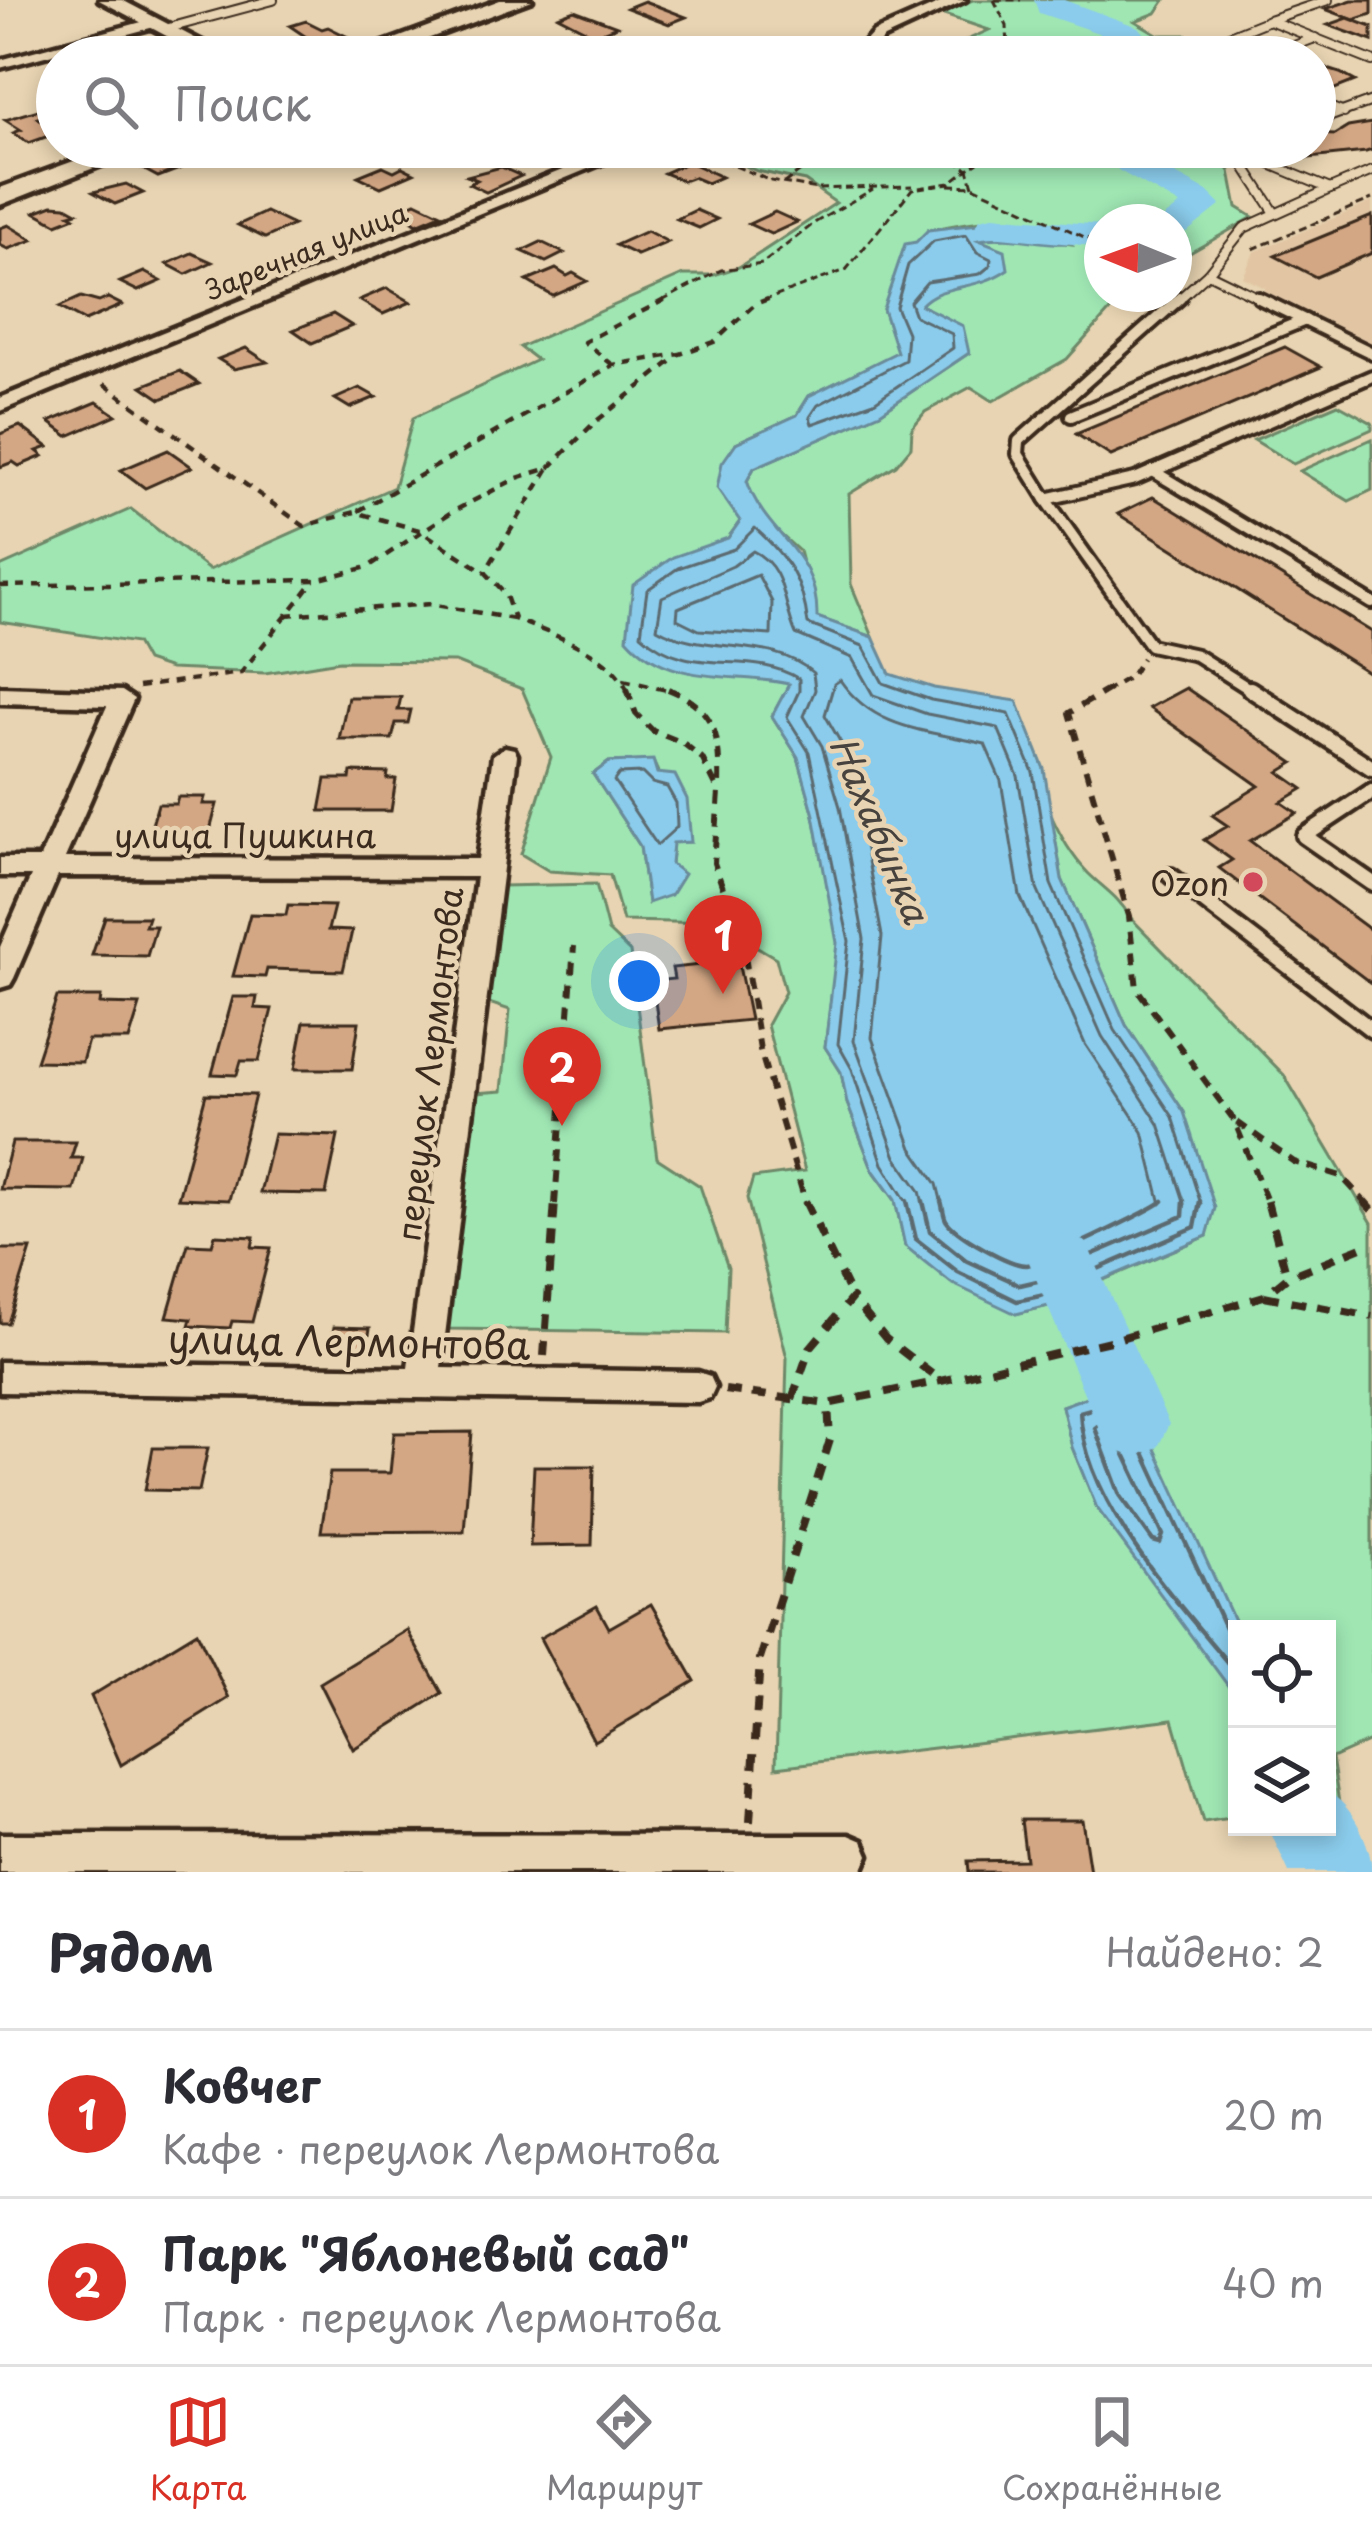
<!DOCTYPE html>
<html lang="ru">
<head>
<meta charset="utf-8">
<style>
	body { margin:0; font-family:"Playpen Sans",sans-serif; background:#f2f2f3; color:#2b2b33 }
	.controls { position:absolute; right:36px; bottom:36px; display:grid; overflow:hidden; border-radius:0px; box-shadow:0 6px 18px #0003 }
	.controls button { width:108px; height:108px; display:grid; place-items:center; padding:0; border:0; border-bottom:3px solid #e1e1e2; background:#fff; color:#2b2b33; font:60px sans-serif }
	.compass { position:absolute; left:1084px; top:204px; width:108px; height:108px; border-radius:50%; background:#fff; box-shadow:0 6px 18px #0003; rotate:271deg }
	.you { position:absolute; left:639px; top:981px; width:42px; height:42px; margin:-30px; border:9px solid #fff; border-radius:50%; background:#1a73e8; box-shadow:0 0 0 18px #1a73e833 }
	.badge { display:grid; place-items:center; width:78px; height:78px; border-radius:50%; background:#d93025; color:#fff; font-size:39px; font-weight:700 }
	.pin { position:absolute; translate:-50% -99px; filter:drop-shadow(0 3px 6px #0008) }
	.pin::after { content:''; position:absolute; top:63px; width:42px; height:36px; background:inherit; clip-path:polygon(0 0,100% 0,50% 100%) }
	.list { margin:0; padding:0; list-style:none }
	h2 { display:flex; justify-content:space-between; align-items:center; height:156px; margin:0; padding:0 48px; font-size:51px }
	h2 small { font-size:39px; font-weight:400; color:#7c7c81 }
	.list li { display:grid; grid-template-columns:78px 1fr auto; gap:36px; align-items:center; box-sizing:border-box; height:168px; padding:0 48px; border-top:3px solid #e1e1e2 }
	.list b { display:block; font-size:45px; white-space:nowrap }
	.list p { margin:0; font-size:39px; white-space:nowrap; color:#7c7c81 }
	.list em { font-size:39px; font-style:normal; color:#7c7c81 }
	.icon { flex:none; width:66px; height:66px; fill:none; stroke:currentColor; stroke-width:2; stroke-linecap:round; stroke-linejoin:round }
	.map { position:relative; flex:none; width:1372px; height:1872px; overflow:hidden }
	.search { position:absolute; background:#fff; box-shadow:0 6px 18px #0003; left:36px; right:36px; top:36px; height:132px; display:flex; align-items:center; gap:30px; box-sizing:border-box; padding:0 42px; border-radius:66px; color:#7c7c81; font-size:45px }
	.sheet { height:492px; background:#fff }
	nav { display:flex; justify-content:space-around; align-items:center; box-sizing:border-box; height:168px; border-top:3px solid #e1e1e2; background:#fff; font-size:33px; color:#7c7c81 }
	nav a { display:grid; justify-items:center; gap:6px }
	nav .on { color:#d93025 }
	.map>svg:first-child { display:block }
	.built { fill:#e2c6a4 }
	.green { fill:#9fe6b3; stroke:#6d8868; stroke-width:3; fill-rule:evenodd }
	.water { fill:#8bccec; stroke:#6b8b9a; stroke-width:3 }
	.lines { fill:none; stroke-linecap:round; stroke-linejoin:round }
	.shore-far1 { stroke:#5b6b70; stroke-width:3 }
	.shore { stroke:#5b6b70; stroke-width:4.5 }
	.river { fill:#8bccec; fill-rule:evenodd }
	.building { fill:#d3a784; stroke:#3b2a1e; stroke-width:3 }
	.lane-far2-casing { stroke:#3b2a1e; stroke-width:12 }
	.lane-far1-casing { stroke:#3b2a1e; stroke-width:18 }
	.lane-casing { stroke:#3b2a1e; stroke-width:22 }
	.street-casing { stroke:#3b2a1e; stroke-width:9 }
	.secondary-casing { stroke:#3b2a1e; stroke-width:9 }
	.primary-casing { stroke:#3b2a1e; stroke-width:9 }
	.path-far3 { stroke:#3b2a1e; stroke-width:3; stroke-dasharray:8 4.5; stroke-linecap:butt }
	.path-far2 { stroke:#3b2a1e; stroke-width:4.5; stroke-dasharray:9 8; stroke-linecap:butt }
	.path-far1 { stroke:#3b2a1e; stroke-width:6; stroke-dasharray:12 9; stroke-linecap:butt }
	.path { stroke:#3b2a1e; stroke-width:8; stroke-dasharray:15 12; stroke-linecap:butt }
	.lane-far2 { stroke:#e8d4b2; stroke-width:8 }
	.lane-far1 { stroke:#e8d4b2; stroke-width:10 }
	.lane { stroke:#e8d4b2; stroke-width:14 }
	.street { fill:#e8d4b2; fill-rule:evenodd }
	.secondary { fill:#e8d4b2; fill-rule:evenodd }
	.primary { fill:#e8d4b2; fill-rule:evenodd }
	.poi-dot { fill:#d1495b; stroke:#e8d4b2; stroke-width:4.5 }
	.labels { text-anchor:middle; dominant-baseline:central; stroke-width:9; stroke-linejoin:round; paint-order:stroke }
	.far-street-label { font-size:27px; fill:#3b2a1e; stroke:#e8d4b2 }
	.street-label { font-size:33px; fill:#3b2a1e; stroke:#e8d4b2 }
	.poi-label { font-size:33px; fill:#3b2a1e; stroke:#e8d4b2; text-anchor:end }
	.water-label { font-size:36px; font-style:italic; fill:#47423d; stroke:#e8d4b2 }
	.near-street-label { font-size:39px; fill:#3b2a1e; stroke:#e8d4b2 }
</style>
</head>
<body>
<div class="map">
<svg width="1372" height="1872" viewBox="0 0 1372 1872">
	<rect width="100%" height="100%" fill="#e8d4b2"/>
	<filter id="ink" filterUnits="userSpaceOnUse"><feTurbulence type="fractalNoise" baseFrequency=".00833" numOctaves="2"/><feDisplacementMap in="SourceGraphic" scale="24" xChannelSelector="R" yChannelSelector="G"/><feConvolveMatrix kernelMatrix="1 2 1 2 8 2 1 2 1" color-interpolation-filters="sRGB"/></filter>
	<g filter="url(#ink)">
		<!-- built -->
		<path class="built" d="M1372,202V349L1264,293L1265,288L1243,277L1254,252Z"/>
		<!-- green -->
		<g class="green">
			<path d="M973,0H1165L1156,13L1135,21L1159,35H1184L1176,41L1196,57H961L951,53L956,45L989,30L941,14Z"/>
			<path d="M702,147H1212L1230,171L1237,207L1253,217L1174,262V222H1102V294H1125L1067,359L993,401L971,387L925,412L912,428L911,447L896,465L849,494L851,584L873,637L816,617L799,551L758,514L747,481L754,468L880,413L969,353L920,305L932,293L947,290L976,240L1007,235L1071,244C1035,208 975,221 928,230L883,309L898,352L809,396L797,415L736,443L741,520L728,538L634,585L632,604L776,681L790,683L772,716L798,757L814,815L838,943L825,1047L841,1072L847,1103L873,1170L895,1200L905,1246L1016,1314L1069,1301L1101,1331L1087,1287L1207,1236L1184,1112L1126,1025L1062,879L1051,815C1061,837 1071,855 1088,873C1103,888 1120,898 1129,916L1284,1075L1372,1223V1740L1332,1758L1339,1803L1327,1805V1629H1238L1198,1546L1107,1390L1062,1406L1072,1447L1097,1508L1233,1689L1237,1817L1203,1822L1173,1719L776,1767L787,1358L747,1198L753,1178L805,1171L767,1025L785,992L776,958L717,923L623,921L610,875L549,871L521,854L551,757L522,689L455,662L339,661L265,673L170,669L146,661L136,643L0,622V567L131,509L209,570L394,487L413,418L537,360L520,347L683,275H714L739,267L836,203L805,181L757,171ZM653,761L690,842H673L671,864L648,902L640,846L593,774L609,762Z"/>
			<path d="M1338,404L1372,423V429L1293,464L1254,440Z"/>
			<path d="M1372,439V490L1349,501L1300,471Z"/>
			<path d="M596,884L608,931L630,952L657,1158L700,1186L728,1268L725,1333L447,1329L475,1093L502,1091L510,1010L483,1001L501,886Z"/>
		</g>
		<!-- water -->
		<g class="water">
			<path d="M1011,220L1084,241C1048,249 1015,233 979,240L1005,250L1008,269C976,292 942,282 921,305L963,326L969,353L880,413L754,468L747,481C767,539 818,549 817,617L873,637L890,674L934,688L1017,701L1044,769L1062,879L1126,1025L1184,1112L1215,1208L1207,1236L1088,1286L1102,1331L1084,1335L1069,1301L1016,1314L951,1283L905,1246L895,1200L873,1170L847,1103L841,1072L825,1047L837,943L814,815L798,757L772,716L789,684C734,672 669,687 627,638L633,585L673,557L728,538L740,521L717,488L722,463L736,443L797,415L809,396L897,352L883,309L905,244L916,242L928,230Z"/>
			<path d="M653,760L657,773L675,775L687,799L691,842L673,843L671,864L684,874L671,895L648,903L640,846L593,774L609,762Z"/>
			<path d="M1110,1351L1238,1629L1237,1698L1097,1508L1072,1447L1062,1406L1106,1390L1093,1354Z"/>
		</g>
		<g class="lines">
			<!-- shore-far1 -->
			<g class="shore-far1">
				<path d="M966,235L977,252L991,259L990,266L980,274L927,282L910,302L915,316L952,334L953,348L874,402L812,424L810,417L818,405L905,360L907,333L896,307L908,265L934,241Z"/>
				<path d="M758,575L772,602L771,635L699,630L677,619L678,608Z"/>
				<path d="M642,773L652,783L667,787L676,803L677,827L657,845L614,781L619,774Z"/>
				<path d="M908,1204L883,1164L852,1069L838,1044L849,941L809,752L787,717L799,691V679C748,647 691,681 641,634L647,590L678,568L734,549L755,528C787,557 803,580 808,624L863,646L883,683L931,700L1009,714L1033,772L1051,884L1115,1030L1173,1117L1201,1204"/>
				<path d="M923,1204L920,1191L896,1157L854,1041L864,939L840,807L822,746L804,716L815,690L813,673C771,635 705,656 657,628L662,597L733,566L753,551C787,568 782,603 796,634L852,658L873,695L927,714L998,728L1018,776L1037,889L1102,1036L1159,1124L1185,1204"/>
				<path d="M942,1204L937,1184L912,1148L872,1038L882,936L857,802L841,743L825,715L834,684L840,680C875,731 928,730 985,744L1001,781L1020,896L1085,1044L1143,1132L1161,1204"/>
			</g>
			<!-- shore -->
			<g class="shore">
				<path d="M907,1201L916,1239L958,1272L1017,1301L1072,1289L1084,1275L1195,1227L1200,1201"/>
				<path d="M923,1201L930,1231L966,1260L1020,1285L1063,1275L1077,1261L1183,1216L1184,1201"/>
				<path d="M941,1201C943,1207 943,1214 946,1220C955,1235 1011,1266 1027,1265C1040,1264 1152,1210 1163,1201"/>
				<path d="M1108,1418L1163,1535L1160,1543L1153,1541L1120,1495L1095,1428Z"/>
				<path d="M1237,1641L1227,1632L1120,1401L1080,1412C1085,1506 1179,1603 1237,1674"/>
			</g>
			<!-- river -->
			<g class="river">
				<path d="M1034,0H1064L1138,27L1163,57H1132L1116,39L1039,13Z"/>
				<path d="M1109,147H1143L1146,158L1207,191L1221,205L1187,232L1174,235V222H1158L1180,205L1118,170Z"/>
				<path d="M993,216L1102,225V247L980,235L975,227L980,219Z"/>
				<path d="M1062,1233L1086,1242L1169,1424L1158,1447L1133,1457L1108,1447L1097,1424L1029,1262L1038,1242Z"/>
				<path d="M1327,1792C1352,1803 1372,1846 1372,1872H1289L1268,1827H1327Z"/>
			</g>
		</g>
		<!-- building -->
		<g class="building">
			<path d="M1352,0H1372V14L1354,20L1325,9Z"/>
			<path d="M644,1L686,17L669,24L627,8Z"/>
			<path d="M574,10L617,26L595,35L558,16Z"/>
			<path d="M1348,18L1372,27V41L1328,25Z"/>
			<path d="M306,21L322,29L328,27L350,38L321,47L290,26Z"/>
			<path d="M496,40L511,46L504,49L515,54L502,57L472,47Z"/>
			<path d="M254,46L267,52L284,46L298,53L253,57L239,51Z"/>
			<path d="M1315,65L1340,73L1355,81L1320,95L1315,93Z"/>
			<path d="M38,110L47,115L38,118L46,123L57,119V133L29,143L13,133L21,130L5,120Z"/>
			<path d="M1372,123V150L1366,152L1300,159L1287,147H1315V134L1335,135L1348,127Z"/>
			<path d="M171,158L187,166L158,177L143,169Z"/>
			<path d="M689,162L721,177L707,183L693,177L683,181L664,173Z"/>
			<path d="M383,166L394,171L402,167L414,173L381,187L358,176Z"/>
			<path d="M501,167L521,176L486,192L469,184L477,180L467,176Z"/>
			<path d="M126,184L143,193L115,204L93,192Z"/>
			<path d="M416,202L441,214L417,224L398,210Z"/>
			<path d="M53,205L66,206L77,212L70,214L75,217L57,224L35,212Z"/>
			<path d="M696,210L717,219L699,228L677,219Z"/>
			<path d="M266,212L293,225L265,238L238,225Z"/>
			<path d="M775,212L797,222L771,234L749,224Z"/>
			<path d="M1372,216V253L1316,277L1275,256Z"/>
			<path d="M8,225L33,240L8,249L0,245V228Z"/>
			<path d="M647,231L668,242L637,255L616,245Z"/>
			<path d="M541,242L564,253L546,262L522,251Z"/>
			<path d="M192,253L212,262L186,274L167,264Z"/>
			<path d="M556,269L567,276L573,273L587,281L553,296L527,281Z"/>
			<path d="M144,272L161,281L138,291L120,282Z"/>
			<path d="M387,288L411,302L383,314L359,300Z"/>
			<path d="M81,297L99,302L108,298L122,305L85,321L59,307Z"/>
			<path d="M333,314L352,326L312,343L293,330Z"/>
			<path d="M1285,347L1321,367L1111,456L1076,434Z"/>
			<path d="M246,348L267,362L234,369L218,359Z"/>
			<path d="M180,371L199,384L161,399L142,386Z"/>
			<path d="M360,388L376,397L350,408L335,399Z"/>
			<path d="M97,402L116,415L68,436L49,422Z"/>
			<path d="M20,426L48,447L37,451L43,456L19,466L13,462L0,467V434Z"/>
			<path d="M168,450L192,467L145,488L121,470Z"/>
			<path d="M1153,497L1372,632V675L1118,514Z"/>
			<path d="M1186,688L1294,763L1279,772L1303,789L1281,802L1297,813L1250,841L1372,931V984L1219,868L1232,860L1204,840L1228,826L1212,815L1259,786L1149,708Z"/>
			<path d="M348,697H401L398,710H411L408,723H396L392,739H339Z"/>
			<path d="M351,772L388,773L387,779H396L391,811H320L326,779H350Z"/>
			<path d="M178,797H205L203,804H217L207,842H147L158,804H176Z"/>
			<path d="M288,905L334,906L328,930L352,931L343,971L267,969L265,977L233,976L250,914L286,915Z"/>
			<path d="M105,917H148L145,926H156L147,956L92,955Z"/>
			<path d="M738,961L750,1020L659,1029L652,981L674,979L672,968Z"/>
			<path d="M57,997H101L100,1004L140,1005L129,1040H88L82,1062L36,1061Z"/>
			<path d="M233,997H257L255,1008L272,1009L259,1061H241L237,1075L212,1074Z"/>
			<path d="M304,1022H359L352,1069H295Z"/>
			<path d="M206,1094L255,1095L229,1200L178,1198Z"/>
			<path d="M274,1134L338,1136L326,1194L260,1193Z"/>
			<path d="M12,1142H76L71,1158H83L74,1190L0,1189Z"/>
			<path d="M215,1235L254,1237L252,1247L271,1248L252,1322L232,1321L230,1328L189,1326L191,1319L167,1317L188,1244L212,1245Z"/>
			<path d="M0,1249H31L8,1323H0Z"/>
			<path d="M334,1327L370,1328L367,1347H330Z"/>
			<path d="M472,1432L464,1531L321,1532L330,1473H390L394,1433Z"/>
			<path d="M153,1448H208L199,1491L145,1490Z"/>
			<path d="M534,1466H594L592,1545L530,1546Z"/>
			<path d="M651,1604L695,1681L594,1741L540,1638L597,1606L609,1628Z"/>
			<path d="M407,1630L442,1693L353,1749L320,1683Z"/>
			<path d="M197,1632L229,1698L121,1765L91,1696Z"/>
			<path d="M1021,1820H1082L1090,1872H969L968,1861L1026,1860Z"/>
		</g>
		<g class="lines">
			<defs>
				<g id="lane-far2">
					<path d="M1328,0L1269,20L1372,61"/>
					<path d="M165,29L273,0"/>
					<path d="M425,42L462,57"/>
					<path d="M1205,57L1202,47L1269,20"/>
					<path d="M1265,57L1315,38"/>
					<path d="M1315,101L1344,113"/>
					<path d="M1315,122L1372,101"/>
					<path d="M1232,147L1275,213"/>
					<path d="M1330,189L1372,171"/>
					<path d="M1208,273L1265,301"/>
					<path d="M1177,301L1208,273L1244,228L1330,189L1263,161L1251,147"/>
				</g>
				<g id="lane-far1">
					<path d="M1259,298L1372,353"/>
					<path d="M1071,416L1305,320"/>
					<path d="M1153,471L1372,603"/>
					<path d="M1046,499L1018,454L1019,441L1180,298"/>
					<path d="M1254,692L1196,655L1150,645L1046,499L1135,479L1372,376"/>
				</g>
				<g id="lane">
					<path d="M1250,689L1372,768"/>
					<path d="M1372,791L1304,836L1372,883"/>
					<path d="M1171,876L1372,1030"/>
				</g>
				<g id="street">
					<path d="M947,0H966L884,38L866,57H851L874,32Z"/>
					<path d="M153,19L158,20V26L0,68V60Z"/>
					<path d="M619,147H641L0,411V398Z"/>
					<path d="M0,687L122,691L134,699L65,858L478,859L493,755L505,747L514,749L517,755L441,1368L698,1372L710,1376L715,1387L710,1398L698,1402L0,1392V1362L408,1368L476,877L58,876L14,978L10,985L0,988V947L31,876H0V858H40L107,706L0,703Z"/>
					<path d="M0,1834L849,1835L863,1841L869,1855L863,1869L856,1872H0Z"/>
				</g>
				<path id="secondary" d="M99,0H122L231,57H206Z"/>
				<g id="primary">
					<path d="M500,0H532L379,57H346Z"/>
					<path d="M112,147H147L0,205V188Z"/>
				</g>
			</defs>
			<!-- lane-far2 casing -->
			<use href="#lane-far2" class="lane-far2-casing"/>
			<!-- lane-far1 casing -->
			<use href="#lane-far1" class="lane-far1-casing"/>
			<!-- lane casing -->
			<use href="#lane" class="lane-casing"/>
			<!-- street casing -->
			<use href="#street" class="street-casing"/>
			<!-- secondary casing -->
			<use href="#secondary" class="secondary-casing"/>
			<!-- primary casing -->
			<use href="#primary" class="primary-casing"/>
			<!-- path-far3 -->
			<g class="path-far3">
				<path d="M994,0L1007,26L1008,57"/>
				<path d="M995,0H1021"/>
				<path d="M689,147L771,181L817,189L912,186"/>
				<path d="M784,183L834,147"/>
				<path d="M949,185L973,186L1102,245"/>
				<path d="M973,186L968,169L999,147"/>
				<path d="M1253,249L1372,199"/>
				<path d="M662,301L721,270L762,264L816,222L873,189"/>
				<path d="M763,301L846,270L912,189L950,183L968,169L933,147"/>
			</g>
			<!-- path-far2 -->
			<g class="path-far2">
				<path d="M613,365L584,342L668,298"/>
				<path d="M104,384L304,526L355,512L419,530L485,572L505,593L514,619C550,634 613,653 628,692"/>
				<path d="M549,468L594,423L677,357"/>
				<path d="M358,511L613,365L680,354L714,342L755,304L771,298"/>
				<path d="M0,586L316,580L368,567L450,513L517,478L549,468L485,572"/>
				<path d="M286,615L430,604L514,619"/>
				<path d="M623,680L676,692"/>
				<path d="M138,687L241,673L313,582"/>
				<path d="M1104,692L1131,676L1142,658"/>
			</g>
			<!-- path-far1 -->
			<g class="path-far1">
				<path d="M627,689L636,714L653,731L683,743L702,758L719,792L714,863L743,944L760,1050L806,1204"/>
				<path d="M668,689C718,709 720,738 719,787"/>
				<path d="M1109,689L1069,713L1129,916L1137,989L1234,1120L1268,1204"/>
				<path d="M1237,1122L1294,1162L1341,1176L1367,1204"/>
				<path d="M555,1204L574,946"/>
			</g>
			<!-- path -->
			<g class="path">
				<path d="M805,1201L852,1298"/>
				<path d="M1267,1201L1287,1277"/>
				<path d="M1364,1201L1372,1210"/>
				<path d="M1264,1296L1372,1317"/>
				<path d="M544,1356L555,1201"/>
				<path d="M725,1390L828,1404L941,1381L1110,1341L1264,1296L1287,1277L1372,1243"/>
				<path d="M792,1399L810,1348L852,1298L886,1339L941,1381"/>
				<path d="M750,1822L760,1659L830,1440L828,1404"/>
			</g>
			<!-- lane-far2 -->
			<use href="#lane-far2" class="lane-far2"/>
			<!-- lane-far1 -->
			<use href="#lane-far1" class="lane-far1"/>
			<!-- lane -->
			<use href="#lane" class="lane"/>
			<!-- street -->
			<use href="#street" class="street"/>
			<!-- secondary -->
			<use href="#secondary" class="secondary"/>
			<!-- primary -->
			<use href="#primary" class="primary"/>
		</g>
	</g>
	<!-- markers -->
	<circle class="poi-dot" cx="1253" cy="882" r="12"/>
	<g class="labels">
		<!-- far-street labels -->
		<g class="far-street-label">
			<text transform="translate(306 250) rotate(-22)">Заречная улица</text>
		</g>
		<!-- street labels -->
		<g class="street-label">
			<text x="245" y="834">улица Пушкина</text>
			<text transform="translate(428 1064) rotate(-83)">переулок Лермонтова</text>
		</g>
		<!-- poi labels -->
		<g class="poi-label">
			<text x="1229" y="882">Ozon</text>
		</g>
		<!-- water labels -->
		<g class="water-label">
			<text transform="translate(881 829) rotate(67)">Нахабинка</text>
		</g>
		<!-- near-street labels -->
		<g class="near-street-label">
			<text transform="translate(349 1340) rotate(1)">улица Лермонтова</text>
		</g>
	</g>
</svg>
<div class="controls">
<button><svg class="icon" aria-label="locate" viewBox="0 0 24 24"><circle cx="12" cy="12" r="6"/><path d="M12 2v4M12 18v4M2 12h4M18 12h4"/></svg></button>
<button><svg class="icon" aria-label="layers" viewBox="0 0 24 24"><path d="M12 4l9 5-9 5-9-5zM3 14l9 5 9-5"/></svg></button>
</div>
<svg class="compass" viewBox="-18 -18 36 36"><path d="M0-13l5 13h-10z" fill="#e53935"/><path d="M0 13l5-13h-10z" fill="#7c7c81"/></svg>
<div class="you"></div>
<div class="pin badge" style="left:723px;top:994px">1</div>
<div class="pin badge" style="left:562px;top:1126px">2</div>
<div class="search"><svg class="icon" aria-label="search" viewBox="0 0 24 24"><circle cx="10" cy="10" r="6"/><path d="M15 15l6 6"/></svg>Поиск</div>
</div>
<section class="sheet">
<h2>Рядом<small>Найдено: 2</small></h2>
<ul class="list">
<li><span class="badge">1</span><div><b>Ковчег</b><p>Кафе · переулок Лермонтова</p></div><em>20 m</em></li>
<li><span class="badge">2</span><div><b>Парк &quot;Яблоневый сад&quot;</b><p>Парк · переулок Лермонтова</p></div><em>40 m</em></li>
</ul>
</section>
<nav>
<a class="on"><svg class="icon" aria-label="map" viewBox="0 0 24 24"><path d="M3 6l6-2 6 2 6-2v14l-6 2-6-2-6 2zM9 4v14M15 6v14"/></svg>Карта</a>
<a><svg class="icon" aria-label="directions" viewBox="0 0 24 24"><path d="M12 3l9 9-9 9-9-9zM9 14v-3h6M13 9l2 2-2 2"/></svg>Маршрут</a>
<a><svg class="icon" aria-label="saved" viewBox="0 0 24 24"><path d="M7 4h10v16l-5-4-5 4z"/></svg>Сохранённые</a>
</nav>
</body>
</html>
